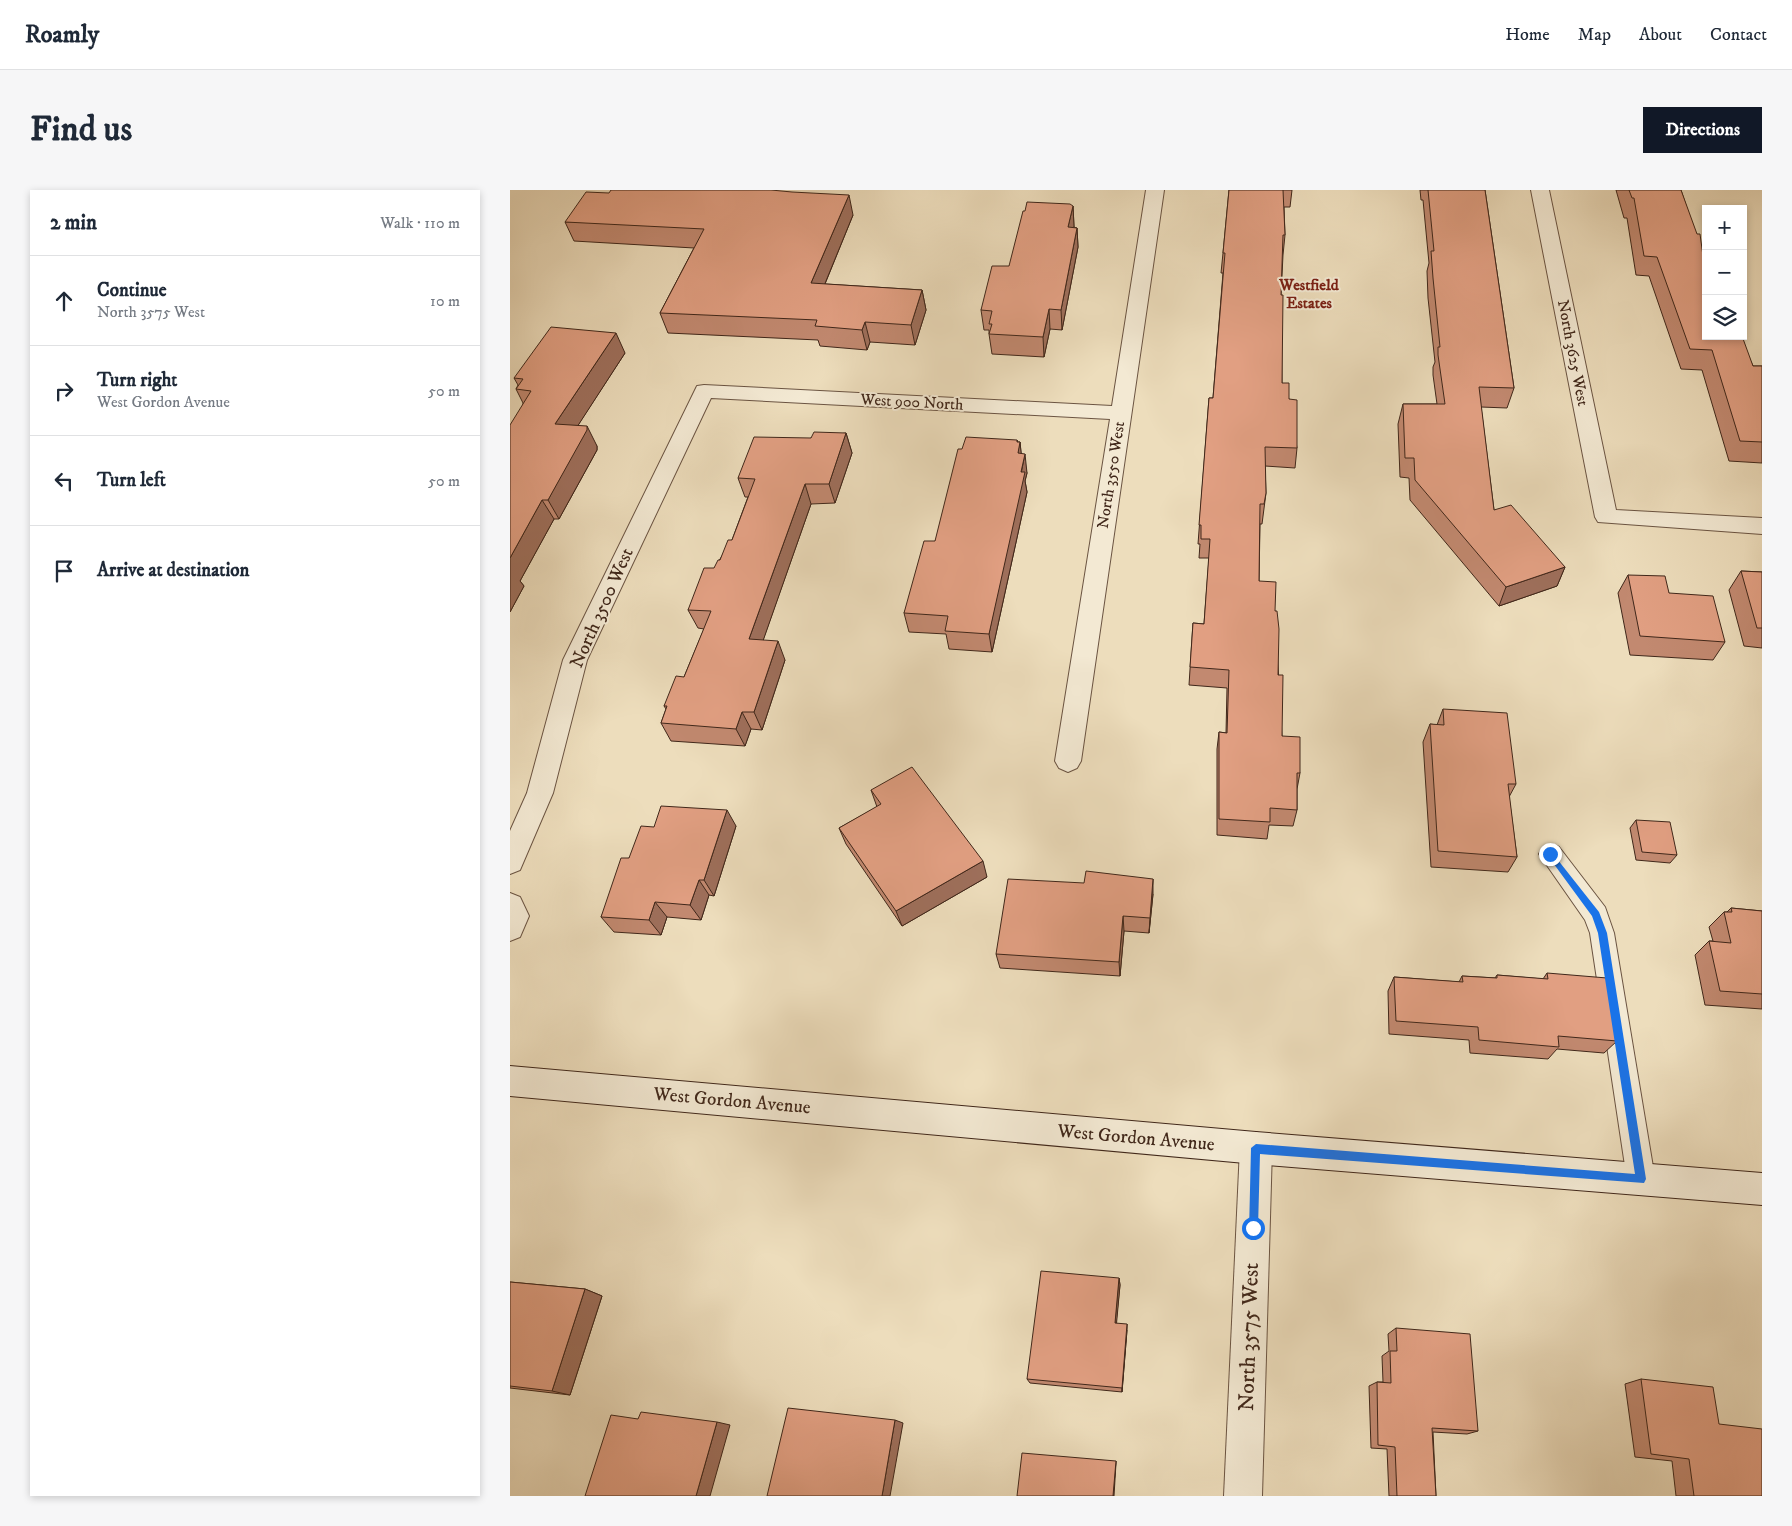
<!DOCTYPE html>
<html lang="en">
<head>
<meta charset="utf-8">
<style>
	body { margin:0; font-family:"IM FELL DW Pica",serif; background:#f6f6f7; color:#1f2937 }
	.controls { position:absolute; right:15px; top:15px; display:grid; overflow:hidden; border-radius:0px; box-shadow:0 2px 8px #0003 }
	.controls button { width:45px; height:45px; display:grid; place-items:center; padding:0; border:0; border-bottom:1px solid #e0e1e3; background:#fff; color:#1f2937; font:25px sans-serif }
	.stop { position:absolute; width:15px; height:15px; margin:-11px; border:4px solid #1a73e8; border-radius:50%; background:#fff }
	.stop.end { background:#1a73e8; border-color:#fff; box-shadow:0 1px 5px #0008 }
	.list { margin:0; padding:0; list-style:none }
	h2 { display:flex; justify-content:space-between; align-items:center; height:65px; margin:0; padding:0 20px; font-size:21px }
	h2 small { font-size:16px; font-weight:400; color:#747a83 }
	.list li { display:grid; grid-template-columns:32px 1fr auto; gap:15px; align-items:center; box-sizing:border-box; height:90px; padding:0 20px; border-top:1px solid #e0e1e3 }
	.list b { display:block; font-size:19px; white-space:nowrap }
	.list p { margin:0; font-size:16px; white-space:nowrap; color:#747a83 }
	.list em { font-size:16px; font-style:normal; color:#747a83 }
	.icon { flex:none; width:28px; height:28px; fill:none; stroke:currentColor; stroke-width:2; stroke-linecap:round; stroke-linejoin:round }
	.map { position:relative; flex:none; width:1252px; height:1306px; overflow:hidden; border-radius:0px }
	header { display:flex; align-items:center; gap:30px; box-sizing:border-box; height:70px; padding:0 25px; background:#fff; border-bottom:1px solid #e0e1e3 }
	header strong { font-size:24px }
	nav { display:flex; gap:28px; margin-inline-start:auto; font-size:18px }
	.intro { display:flex; align-items:center; justify-content:space-between; box-sizing:border-box; height:120px; padding:0 30px }
	h1 { margin:0; font-size:35px }
	.button { padding:12px 22px; border-radius:0px; background:#111827; color:#fff; font-size:18px; font-weight:700 }
	main { display:flex; gap:30px; padding:0 30px }
	aside { flex:1; background:#fff; border-radius:0px; box-shadow:0 2px 8px #0003 }
	.map>svg:first-child { display:block }
	.lines { fill:none; stroke-linecap:round; stroke-linejoin:round }
	.service-casing { stroke:#6b5442; stroke-width:2 }
	.minor-casing { stroke:#6b5442; stroke-width:2 }
	.secondary-casing { stroke:#40271a; stroke-width:2 }
	.service { fill:#f3e9d3; fill-rule:evenodd }
	.minor { fill:#f3e9d3; fill-rule:evenodd }
	.secondary { fill:#f3e9d3; fill-rule:evenodd }
	.wall { fill:#c28970; stroke:#40271a }
	.shaded-wall { fill:#9e6f5b; stroke:#40271a }
	.building { fill:#e19f82; stroke:#40271a }
	.route { fill:#1a73e8 }
	.labels { text-anchor:middle; dominant-baseline:central; stroke-width:4; stroke-linejoin:round; paint-order:stroke }
	.far-neighbourhood-label { font-size:16px; font-weight:bold; fill:#7a1f14; stroke:#f3e9d3 }
	.far-street-label { font-size:16px; fill:#40271a; stroke:#f3e9d3 }
	.street-label { font-size:19px; fill:#40271a; stroke:#f3e9d3 }
	.near-street-label { font-size:22px; fill:#40271a; stroke:#f3e9d3 }
</style>
</head>
<body>
<header>
<strong>Roamly</strong>
<nav><a>Home</a><a>Map</a><a>About</a><a>Contact</a></nav>
</header>
<div class="intro"><h1>Find us</h1><a class="button">Directions</a></div>
<main>
<aside>
<h2>2 min<small>Walk · 110 m</small></h2>
<ul class="list">
<li><svg class="icon" aria-label="ahead" viewBox="0 0 24 24"><path d="M12 20V5M6 11l6-6 6 6"/></svg><div><b>Continue</b><p>North 3575 West</p></div><em>10 m</em></li>
<li><svg class="icon" aria-label="right" viewBox="0 0 24 24"><path d="M7 20v-9h11M14 6l5 5-5 5"/></svg><div><b>Turn right</b><p>West Gordon Avenue</p></div><em>50 m</em></li>
<li><svg class="icon" aria-label="left" viewBox="0 0 24 24"><path d="M17 20v-9H6M10 6l-5 5 5 5"/></svg><div><b>Turn left</b></div><em>50 m</em></li>
<li><svg class="icon" aria-label="arrive" viewBox="0 0 24 24"><path d="M6 21V4h12l-3 4 3 4H6"/></svg><div><b>Arrive at destination</b></div></li>
</ul>
</aside>
<div class="map">
<svg width="1252" height="1306" viewBox="0 0 1252 1306">
	<rect width="100%" height="100%" fill="#edddbc"/>
	<filter id="stains"><feTurbulence type="fractalNoise" baseFrequency=".004" numOctaves="4"/><feColorMatrix values="0 0 0 0 .2 0 0 0 0 .09 0 0 0 0 .02 0 0 0 .5 -.17"/></filter>
	<radialGradient id="worn" r=".72"><stop offset=".6" stop-color="#630" stop-opacity="0"/><stop offset="1" stop-color="#630" stop-opacity=".3"/></radialGradient>
	<g class="lines">
		<defs>
			<path id="service" d="M1041,654L1049,657L1095,717L1104,743L1145,989L1141,999L1131,1003L1121,999L1117,989L1080,743L1075,730L1029,664L1033,657Z"/>
			<g id="minor">
				<path d="M636,0H654L571,571L567,578L558,582L549,578L545,571L600,229L201,208L77,470L43,603L10,680L0,684V641L17,603L53,470L187,196L194,195L602,216Z"/>
				<path d="M1021,0H1039L1106,320L1252,328V344L1088,332L1085,327Z"/>
				<path d="M0,703L10,707L19,726L10,747L0,751Z"/>
				<path d="M746,942L757,947L762,958L752,1306H714L730,958L735,947Z"/>
			</g>
			<path id="secondary" d="M0,876L746,942L1252,983V1015L746,974L0,906Z"/>
		</defs>
		<!-- service casing -->
		<use href="#service" class="service-casing"/>
		<!-- minor casing -->
		<use href="#minor" class="minor-casing"/>
		<!-- secondary casing -->
		<use href="#secondary" class="secondary-casing"/>
		<!-- service -->
		<use href="#service" class="service"/>
		<!-- minor -->
		<use href="#minor" class="minor"/>
		<!-- secondary -->
		<use href="#secondary" class="secondary"/>
	</g>
	<!-- wall -->
	<g class="wall">
		<path d="M719,0H782L780,17H774L775,45L773,65L771,105L772,193L779,209L787,258L785,278L755,276L756,303L752,334H750L749,391L765,421L772,546L790,583L787,599V620L783,636L759,635L757,649L707,645V559L709,542L716,543L717,498L679,495L683,433L694,434L699,368H689L690,354H688L699,208H703L713,83H711L713,63Z"/>
		<path d="M910,0H975L1004,198L997,218L971,217L984,320L1055,377L1047,396L989,416L900,310L899,288L890,287L888,234L893,214H927L923,185V177L925,172L918,108L917,81L919,73L913,10H911Z"/>
		<path d="M1106,0H1171L1193,66L1243,176H1252V273L1219,271L1192,180L1171,179L1139,86L1126,85L1117,28H1114Z"/>
		<path d="M563,16L564,37L567,38L568,57L552,140L540,139L534,167L482,164L479,144V140H474L471,120L499,76Z"/>
		<path d="M343,25L315,94L412,100L416,120L405,155L360,152L357,160L310,156L308,150L158,143L150,123L184,58L64,51L55,32Z"/>
		<path d="M115,163L68,235L87,256V260L49,329H44L10,391L14,396L0,422L13,213L6,199L8,195L4,188Z"/>
		<path d="M336,243L342,263L325,313L301,314L253,450L275,470L252,540L241,539L235,556L161,551L151,533L156,519L154,516L174,487L194,439L188,438L178,420L222,350L238,307H235L228,288L301,248Z"/>
		<path d="M507,250V252H510L511,263L517,283L515,291L517,302L482,462L439,459L436,444L399,442L394,423L425,351Z"/>
		<path d="M1231,381L1252,382V458L1234,456L1219,400Z"/>
		<path d="M1118,385L1159,403L1215,452L1203,470L1120,465L1108,403Z"/>
		<path d="M933,519L1006,594L999,607L1007,667L998,682L921,677L913,552L920,534L927,535Z"/>
		<path d="M361,600L477,687L392,736L336,654L329,638L367,617Z"/>
		<path d="M1126,630L1167,665L1160,673L1126,670L1120,638Z"/>
		<path d="M226,636L204,706L199,705L191,730L157,727L151,745L104,742L91,727L119,668L144,637Z"/>
		<path d="M643,704L639,743L614,741L610,786L490,778L486,764Z"/>
		<path d="M1221,718L1252,721V819L1195,815L1185,765L1199,751H1203L1199,737L1214,722H1217Z"/>
		<path d="M1037,783L1107,851L1094,863L1047,859L1038,869L960,863L959,850L879,844L878,801L884,787L949,792L952,786L985,788L987,785L1033,789Z"/>
		<path d="M609,1088L610,1095L606,1133L617,1140L612,1202L520,1193L517,1189Z"/>
		<path d="M0,1092L75,1099L92,1106L60,1205L0,1198Z"/>
		<path d="M886,1138L968,1241L957,1244L923,1242L926,1306H879L877,1259L861,1258L859,1196L867,1192H873L872,1166L879,1161L878,1144Z"/>
		<path d="M1131,1189L1209,1234L1252,1306H1166L1162,1271L1125,1267L1115,1194Z"/>
	</g>
	<!-- shaded-wall -->
	<g class="shaded-wall">
		<path d="M339,5L343,25L307,113L301,93Z"/>
		<path d="M563,16L564,36L559,57L558,37Z"/>
		<path d="M567,38L568,57L552,140L551,120Z"/>
		<path d="M412,100L416,120L405,155L401,135Z"/>
		<path d="M539,119L540,139L534,167L533,147Z"/>
		<path d="M355,132L360,152L357,160L352,140Z"/>
		<path d="M106,143L115,163L56,254L45,234Z"/>
		<path d="M77,236L87,256V260L49,329L38,310Z"/>
		<path d="M336,243L342,263L325,313L319,294Z"/>
		<path d="M507,250L508,261L510,252L512,271L510,283L507,252Z"/>
		<path d="M515,264L517,283L515,291L517,302L482,462L479,444Z"/>
		<path d="M295,294L301,314L247,468L239,449Z"/>
		<path d="M32,310L44,329L10,391L14,396L0,422V368Z"/>
		<path d="M1055,377L1047,396L989,416L996,397Z"/>
		<path d="M268,451L275,470L252,540L244,522Z"/>
		<path d="M232,522L241,539L235,556L226,539Z"/>
		<path d="M217,620L226,636L204,706L194,690Z"/>
		<path d="M473,671L477,687L392,736L386,721Z"/>
		<path d="M643,689V704L639,743L640,728Z"/>
		<path d="M189,690L199,705L191,730L180,715Z"/>
		<path d="M145,712L157,727L151,745L139,730Z"/>
		<path d="M613,726L614,741L610,786L609,772Z"/>
		<path d="M609,1088L610,1095L606,1139L605,1133Z"/>
		<path d="M75,1099L92,1106L60,1205L42,1201Z"/>
		<path d="M617,1134V1140L612,1202V1198Z"/>
		<path d="M385,1230L393,1233L380,1306H372Z"/>
		<path d="M207,1232L220,1235L200,1306H186Z"/>
		<path d="M606,1271V1273L604,1306H603Z"/>
	</g>
	<!-- building -->
	<g class="building">
		<path d="M101,0H261L282,2L339,5L301,93L412,100L401,135L355,132L352,140L305,136L307,130L150,123L194,39L55,32L76,2L99,3Z"/>
		<path d="M719,0H773L775,45H773L771,105H773L772,193H779V209L787,210V258L755,257L756,303L754,314H750L749,391L766,392L765,421H767L769,439L768,485H773L772,546L790,547V583H787V620L760,618V632L709,629V542L717,543L719,480L680,477L683,433L694,434L700,349H691V335H689L699,208H703L715,63H713Z"/>
		<path d="M918,0H975L1004,198L969,197L984,320L1001,315L1055,377L996,397L905,290L904,268H895L893,214H935L928,165V157H930L923,88L921,61H924Z"/>
		<path d="M1119,0H1171L1187,44H1190L1193,66H1196V146H1232L1243,176H1252V252L1230,251L1202,160L1180,159L1147,67L1134,66L1124,8H1122Z"/>
		<path d="M517,12L560,14L563,16L558,37L567,38L551,120L539,119L533,147L479,144L482,134H479L482,121L471,120L482,76H499L513,21H515Z"/>
		<path d="M41,137L106,143L45,234L77,236V240L38,310H32L0,368V235L21,201L6,199L13,189L4,188Z"/>
		<path d="M304,242L336,243L319,294H295L239,449L268,451L244,522H232L226,539L151,533L157,516H154L166,486L174,487L201,421L178,420L194,378H204L208,370H210L218,350H222L245,289L228,288L244,247L301,248Z"/>
		<path d="M456,247L507,250V252H510L508,263L515,264L511,282H515L479,444L435,441L438,426L394,423L414,351H425L448,259H452Z"/>
		<path d="M1231,381L1252,382V438H1247Z"/>
		<path d="M1118,385L1155,386L1159,403L1203,406L1215,452L1130,446Z"/>
		<path d="M933,519L997,523L1006,594H998L1007,667L928,661L920,534L934,535Z"/>
		<path d="M402,577L473,671L386,721L329,638L371,614L361,600Z"/>
		<path d="M151,616L217,620L194,690H189L180,715L145,712L139,730L91,727L111,668H119L131,636L144,637Z"/>
		<path d="M1126,630L1160,632L1167,665L1132,662Z"/>
		<path d="M576,681L643,689L640,728L613,726L609,772L486,764L498,689L574,693Z"/>
		<path d="M1221,718L1252,721V804L1210,801L1199,751L1221,753L1214,722H1222Z"/>
		<path d="M1037,783L1097,788L1107,851L1048,846L1049,857L969,850L968,837L886,831L884,787L953,792L952,786L987,788V785L1038,789Z"/>
		<path d="M531,1081L609,1088L605,1133L617,1134L612,1198L517,1189Z"/>
		<path d="M0,1092L75,1099L42,1201L0,1196Z"/>
		<path d="M886,1138L960,1144L968,1241L922,1238L926,1306H887L885,1257L868,1255L867,1192L881,1193L880,1161H887Z"/>
		<path d="M1131,1189L1203,1197L1209,1234L1252,1239V1306H1184L1179,1269L1141,1264Z"/>
		<path d="M278,1218L385,1230L372,1306H257Z"/>
		<path d="M131,1222L207,1232L186,1306H75L101,1225L128,1229Z"/>
		<path d="M512,1263L606,1271L603,1306H507Z"/>
	</g>
	<!-- route -->
	<path class="route" d="M1040,660L1089,722L1097,743L1136,989L1134,993L750,964L748,1038L746,1041H739L741,958L746,954L1125,984L1088,743L1082,726L1038,666L1036,664Z"/>
	<g class="labels">
		<!-- far-neighbourhood labels -->
		<g class="far-neighbourhood-label">
			<text x="799" y="95">Westfield<tspan x="799" dy="18">Estates</tspan></text>
		</g>
		<!-- far-street labels -->
		<g class="far-street-label">
			<text transform="translate(1063 163) rotate(79)">North 3625 West</text>
			<text transform="translate(402 212) rotate(3)">West 900 North</text>
			<text transform="translate(601 285) rotate(-81)">North 3550 West</text>
		</g>
		<!-- street labels -->
		<g class="street-label">
			<text transform="translate(92 418) rotate(-66)">North 3500 West</text>
			<text transform="translate(222 911) rotate(5)">West Gordon Avenue</text>
			<text transform="translate(626 948) rotate(5)">West Gordon Avenue</text>
		</g>
		<!-- near-street labels -->
		<g class="near-street-label">
			<text transform="translate(739 1147) rotate(-88)">North 3575 West</text>
		</g>
	</g>
	<rect width="100%" height="100%" filter="url(#stains)"/>
	<rect width="100%" height="100%" fill="url(#worn)"/>
</svg>
<div class="controls">
<button>+</button>
<button>−</button>
<button><svg class="icon" aria-label="layers" viewBox="0 0 24 24"><path d="M12 4l9 5-9 5-9-5zM3 14l9 5 9-5"/></svg></button>
</div>
<div class="stop" style="left:743px;top:1038px"></div>
<div class="stop end" style="left:1040px;top:664px"></div>
</div>
</main>
</body>
</html>
